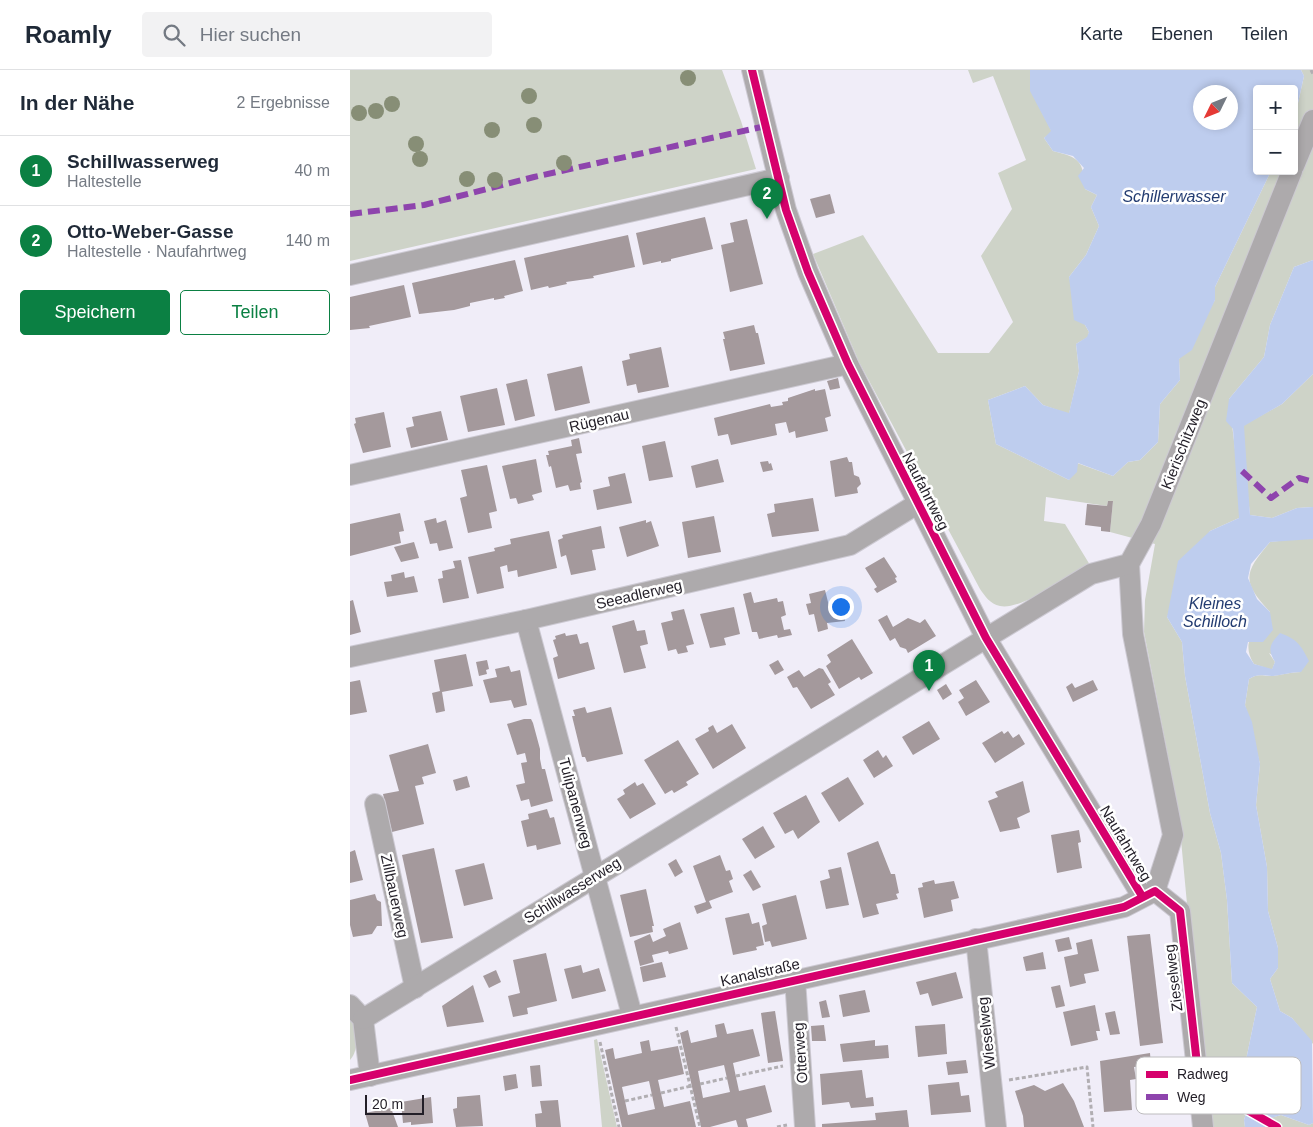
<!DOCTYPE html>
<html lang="de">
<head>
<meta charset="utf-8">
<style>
	body { margin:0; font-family:Helvetica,sans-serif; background:#f2f2f3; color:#1f2937 }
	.controls { position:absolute; right:15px; top:15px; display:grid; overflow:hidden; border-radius:5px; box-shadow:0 2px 8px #0003 }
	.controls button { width:45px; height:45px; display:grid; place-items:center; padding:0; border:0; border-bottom:1px solid #e0e1e3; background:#fff; color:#1f2937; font:25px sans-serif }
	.compass { position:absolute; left:843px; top:15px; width:45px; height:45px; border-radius:50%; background:#fff; box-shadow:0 2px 8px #0003; rotate:227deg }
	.scale { position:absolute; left:15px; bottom:12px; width:59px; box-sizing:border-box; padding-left:5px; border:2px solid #221e27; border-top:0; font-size:14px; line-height:18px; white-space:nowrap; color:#221e27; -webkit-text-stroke:4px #fff; paint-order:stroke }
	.you { position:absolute; left:490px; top:536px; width:18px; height:18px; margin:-12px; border:4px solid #fff; border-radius:50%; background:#1a73e8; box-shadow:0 0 0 8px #1a73e833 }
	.badge { display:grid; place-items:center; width:32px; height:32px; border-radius:50%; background:#0b8043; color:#fff; font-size:16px; font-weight:700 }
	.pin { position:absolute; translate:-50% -41px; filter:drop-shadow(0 1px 2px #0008) }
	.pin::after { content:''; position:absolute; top:26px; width:18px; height:15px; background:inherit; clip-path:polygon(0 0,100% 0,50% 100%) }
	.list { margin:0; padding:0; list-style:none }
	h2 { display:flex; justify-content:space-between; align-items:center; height:65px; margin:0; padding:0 20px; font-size:21px }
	h2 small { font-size:16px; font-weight:400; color:#747a83 }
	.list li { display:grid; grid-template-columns:32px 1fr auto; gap:15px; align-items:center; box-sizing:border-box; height:70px; padding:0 20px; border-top:1px solid #e0e1e3 }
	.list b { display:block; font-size:19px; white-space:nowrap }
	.list p { margin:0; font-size:16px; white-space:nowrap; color:#747a83 }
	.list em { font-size:16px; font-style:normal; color:#747a83 }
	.actions { display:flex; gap:10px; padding:15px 20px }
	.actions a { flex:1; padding:11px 0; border:1px solid #0b8043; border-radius:5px; text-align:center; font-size:18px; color:#0b8043 }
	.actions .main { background:#0b8043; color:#fff }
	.icon { flex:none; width:28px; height:28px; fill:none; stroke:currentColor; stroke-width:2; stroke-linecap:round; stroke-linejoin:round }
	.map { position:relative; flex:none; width:963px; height:1057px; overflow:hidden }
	header { display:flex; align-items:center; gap:30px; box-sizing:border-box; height:70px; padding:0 25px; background:#fff; border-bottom:1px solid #e0e1e3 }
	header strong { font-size:24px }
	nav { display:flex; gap:28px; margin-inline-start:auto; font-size:18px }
	.search { width:350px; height:45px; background:#f2f2f3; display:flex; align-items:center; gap:12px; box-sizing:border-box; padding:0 18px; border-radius:5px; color:#747a83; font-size:19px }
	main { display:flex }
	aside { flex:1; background:#fff }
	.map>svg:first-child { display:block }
	.green { fill:#ced3c8 }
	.water { fill:#becdee; fill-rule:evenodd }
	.building { fill:#a4999c; fill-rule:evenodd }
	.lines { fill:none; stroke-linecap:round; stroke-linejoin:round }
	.street-casing { stroke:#ccc9d2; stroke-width:22 }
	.path { stroke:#b1aeb2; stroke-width:3; stroke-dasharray:4 2.5; stroke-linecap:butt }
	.street { stroke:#adaaac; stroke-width:20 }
	.quiet { stroke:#8e44ad; stroke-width:6; stroke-dasharray:12 6; stroke-linecap:butt }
	.cycleway-casing { stroke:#fff; stroke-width:11 }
	.cycleway { stroke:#d6006c; stroke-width:8 }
	.tree { fill:#878e76 }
	.labels { text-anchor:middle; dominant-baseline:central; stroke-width:5; stroke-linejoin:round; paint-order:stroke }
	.street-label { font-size:15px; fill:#221e27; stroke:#fff }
	.water-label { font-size:16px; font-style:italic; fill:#233c71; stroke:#fff }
	.key { fill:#fff; stroke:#bdbcbe; stroke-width:1 }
	.key-label { font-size:14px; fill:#221e27 }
</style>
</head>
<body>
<header>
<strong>Roamly</strong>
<div class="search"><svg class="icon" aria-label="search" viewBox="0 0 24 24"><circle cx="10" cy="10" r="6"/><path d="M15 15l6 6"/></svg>Hier suchen</div>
<nav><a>Karte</a><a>Ebenen</a><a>Teilen</a></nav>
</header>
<main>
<aside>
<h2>In der Nähe<small>2 Ergebnisse</small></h2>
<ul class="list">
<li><span class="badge">1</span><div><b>Schillwasserweg</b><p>Haltestelle</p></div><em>40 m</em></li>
<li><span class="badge">2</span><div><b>Otto-Weber-Gasse</b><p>Haltestelle · Naufahrtweg</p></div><em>140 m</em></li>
</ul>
<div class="actions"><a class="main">Speichern</a><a>Teilen</a></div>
</aside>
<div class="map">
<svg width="963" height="1057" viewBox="0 0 963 1057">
	<rect width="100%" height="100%" fill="#f0edf8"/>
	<!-- green -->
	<g class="green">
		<path d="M0,0H372L391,51L406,99L0,191Z"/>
		<path d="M618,0H680L681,21L702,62L694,68L703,81C730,88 733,90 735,119L747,125L741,137L749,156L736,185L719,207L735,255L739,262L738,267L726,274L729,301L719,344L693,335L675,316L638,330L646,374L719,410L727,393L763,406L778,392L790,390L808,372L810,334L830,310L829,289L865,230V217L921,101H944V51L954,6L951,0H963V190L944,197L920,255L914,287L879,329L886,388L894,355L932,334L963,304V437L947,438L922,448L900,445L897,417L889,448L860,461L817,547L832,572L835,606L860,743L871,783L877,830L882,913L907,937L891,1014L898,1037L894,1050L895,1057H858L828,738L794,562L795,530L805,474L760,462L763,431H758L757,436L696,427L694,451L715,454L740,495C721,506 670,541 650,536C640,534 635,526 630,519L509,292L463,184L513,165L588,283H639L663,252L631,186L662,139L648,103L676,90L643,6L623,13Z"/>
		<path d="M955,468L963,469V974L942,948L930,941L920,909L928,898V878L918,841L917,797L906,735L910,694L895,635L899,609C908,603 912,606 922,606C932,605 941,602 951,602L919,583L925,592L922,600L904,594C890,571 905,562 920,542C891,511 894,503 920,472Z"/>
		<path d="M0,947C8,957 10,979 0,990Z"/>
		<path d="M247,969L267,1057H252L244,970Z"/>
		<path d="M931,1045L959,1055L963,1053V1057H920V1048Z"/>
	</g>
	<!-- water -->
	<g class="water">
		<path d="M680,0H951L954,6L944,51V19H907V101H921L865,217V230L842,280L829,289L830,310L810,334L808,372L790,390L778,392L763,406L728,393L727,402L719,410L646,374L638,330L675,316L693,335L719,343L729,301L726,274L737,267L739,262L735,255L724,250L719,207L736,185L749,156L741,137L747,125L735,119L728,106L734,98L723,86L703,81L694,68L701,61L680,21ZM881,22V52H851V22Z"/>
		<path d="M963,190V304L932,334L894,356L900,445L922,448L947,438L963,437V469L920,472L901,494L898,508L907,529L920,542L923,560L913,572H898L896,582L904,594L922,599L925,592C917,579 920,574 930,563C947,569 951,575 959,591L951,602C941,602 932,605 923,606C913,606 908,603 899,609L895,635L902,652L910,694L906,735L917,797L918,841L928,878V898L920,909L930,941L942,948L962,971L963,1053L959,1055L931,1045L921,1048L920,1057H895L894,1050L898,1037L891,1014L907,937L882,913L877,830L871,783L860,743L835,606L832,572L817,547L828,491L860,461L889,448L883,359L876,351L879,329L914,287L920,255L944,197Z"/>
	</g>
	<!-- building -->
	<g class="building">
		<path d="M480,124L485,143L466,148L460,129Z"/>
		<path d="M355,147L363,179L321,189V191L311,193V191L293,195L286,163Z"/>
		<path d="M397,149L413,214L380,222L371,175L384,172L380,153Z"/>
		<path d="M278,165L285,197L243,206L244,208L216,212L217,214L199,218L198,216L181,220L174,188Z"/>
		<path d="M165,190L173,221L154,226L155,228L144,230V228L120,233V236L104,240L69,244L62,213Z"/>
		<path d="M54,215L61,247L19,256L20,258L0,260V227Z"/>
		<path d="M404,255L406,263H408L415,294L380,301L373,269H375L373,262Z"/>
		<path d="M311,277L319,317L288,323L286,314L277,316L272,291L280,289L279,284Z"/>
		<path d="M232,296L240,333L205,341L197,304Z"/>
		<path d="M488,308L490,318L480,320L477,311Z"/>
		<path d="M177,309L185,346L165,351L156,314Z"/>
		<path d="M147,318L155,355L118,362L110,326Z"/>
		<path d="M465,319V321L475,319L481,346L475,348L478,361L446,368L445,361L439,363L436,352L425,354L427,365L381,375L378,364L368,366L364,348L420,334L421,337L433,335L432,332L438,331V328Z"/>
		<path d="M91,341L98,370L61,378L56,358L64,356L62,347Z"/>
		<path d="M34,342L41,377L13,383L4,354L6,353L5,348Z"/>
		<path d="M229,368L232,383L226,384L232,412L230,413L231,419L220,421L218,415L206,418L201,396L199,397L196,385H199L198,381L222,376L221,370Z"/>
		<path d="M315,371L323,407L299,411L292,376Z"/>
		<path d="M497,387L499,392H502L504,405L509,407L511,414L507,418L508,423L485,427L480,391Z"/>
		<path d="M186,389L192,422L182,425L184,430L168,434L166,428L160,429L152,396Z"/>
		<path d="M368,389L374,412L346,418L341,396Z"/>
		<path d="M418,391L419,394L421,393L423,400L413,402L410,392Z"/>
		<path d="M137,395L147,441L139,443L142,458L118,463L110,428L117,426L111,400Z"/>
		<path d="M275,403L282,433L247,440L243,420L260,416L258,407Z"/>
		<path d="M463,428L469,461L422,467L417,444L425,442L424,434Z"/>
		<path d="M758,431H763L760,462L751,461V457L735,455L737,434L757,436Z"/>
		<path d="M50,443L54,461L49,462L51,473L0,486V454Z"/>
		<path d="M364,446L371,482L338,488L332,452Z"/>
		<path d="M86,448L87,453L96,450L103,478L89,481L87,473L80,474L74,451Z"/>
		<path d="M296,450V453L301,451L309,476L277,487L269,457Z"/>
		<path d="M251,456L255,478L242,480L246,500L221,505L216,485L211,487L208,470L213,468L212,465Z"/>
		<path d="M199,461L207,498L168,507L167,500L158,502L157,495L150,497L154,518L127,524L118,487L145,481L144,478L161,474L160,469Z"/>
		<path d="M64,472L69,488L51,492L44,477Z"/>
		<path d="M534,487L547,507L545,508L547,512L527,523L524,519L527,517L515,498Z"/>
		<path d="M111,490L119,528L93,533L88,509L93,508L92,501L105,498L103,491Z"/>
		<path d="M54,502L55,508L64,506L68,522L37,527L34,512L42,511L41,505Z"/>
		<path d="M475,520L480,540L492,537L495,551L477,553L478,559L468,562L464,544L459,545L456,534L461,533L459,524Z"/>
		<path d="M401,522L404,533L427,528L428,532L433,531L436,545L431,547L434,560L440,559L442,565L428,568L427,565L409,569L407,562H402L393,524Z"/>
		<path d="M3,530L11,562L0,565V531Z"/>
		<path d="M384,537L390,564L374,568L376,575L360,578L350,544Z"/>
		<path d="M334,539L344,574L336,576L338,582L328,584L326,579L318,581L311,553L323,550L321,542Z"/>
		<path d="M537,545L543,557L558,548L570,553L575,549L586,566L558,583L556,579L550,577L545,568L540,571L528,550Z"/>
		<path d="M284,550L287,561L295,560L298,574L290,576L296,598L274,603L262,556Z"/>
		<path d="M215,563L216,566L227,564L230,574L238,572L245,599L208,609L203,588L208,586L203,570L206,569L205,566Z"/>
		<path d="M502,569L523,603L511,610L509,607L489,619L476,596L481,592L477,585Z"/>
		<path d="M116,584L123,616L92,622L95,641L86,643L82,623L90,621L84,590Z"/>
		<path d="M137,590L139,599L136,600L137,604L129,606L126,592Z"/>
		<path d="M428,590L434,600L425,605L419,595Z"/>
		<path d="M159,596L161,602L170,600L177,635L164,638L161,630L140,633L133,610L147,607L145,599Z"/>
		<path d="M469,598L473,599L481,612L478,614L485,625L461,639L447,617L443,618L437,607L449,600L454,607Z"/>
		<path d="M10,610L17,642L0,645V612Z"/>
		<path d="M626,610L640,632L616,646L608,632L614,628L609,620Z"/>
		<path d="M743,610L748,620L723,632L716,617L722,613L725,618Z"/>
		<path d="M596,614L602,624L593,630L587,620Z"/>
		<path d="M235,637L237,643L261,637L273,684L237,692L235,687H232L222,646H225L223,640Z"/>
		<path d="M174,649H181L183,653L190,679V689L192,699H195L203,731L181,737L179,729L171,731L166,715L175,713L171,693L177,692L175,683L167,685L157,654Z"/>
		<path d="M579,651L590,669L563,685L552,667Z"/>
		<path d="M382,654L396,678L363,699L345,669L359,661L358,658L363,655L367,663Z"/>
		<path d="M652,661L654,664L658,661L663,668L669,664L675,674L645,693L632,673Z"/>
		<path d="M328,670L349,704L336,712L338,715L324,723L322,720L315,724L294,690Z"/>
		<path d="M78,674L86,703L72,707L74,714L65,716L74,754L42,762L33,724L49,721L39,685Z"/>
		<path d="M528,680L533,688L536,685L543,696L524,708L513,690Z"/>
		<path d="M117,706L120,717L106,721L103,710Z"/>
		<path d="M498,707L514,734L489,752L471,723Z"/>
		<path d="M673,711L680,742L667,748L670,758L650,762L638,731L648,727L645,722Z"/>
		<path d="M285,712L287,716L293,713L306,734L280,749L267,729L275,724L273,720Z"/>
		<path d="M456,725L470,752L448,769L443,760L435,764L423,743Z"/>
		<path d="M197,739L200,748L204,747L211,774L187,780L186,775L177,777L171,751L179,749L178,744Z"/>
		<path d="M413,756L425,777L405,789L392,769Z"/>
		<path d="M729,760L731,772L728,773L732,798L707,803L701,765Z"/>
		<path d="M528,771L541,804H545L549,823L546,824L548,829L526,834L529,844L513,848L497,783Z"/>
		<path d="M84,778L103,868L71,873L52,785Z"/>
		<path d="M5,780L13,810L0,813V782Z"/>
		<path d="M370,785L376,801L380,800L383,809L379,811L383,822L359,831L362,838L347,844L344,836L356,832L343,796Z"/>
		<path d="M326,789L333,802L325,807L318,794Z"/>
		<path d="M134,793L143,829L114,836L105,800Z"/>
		<path d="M491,797L499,835L476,839L470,811L480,808L478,800Z"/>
		<path d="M401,800L411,817L403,821L393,805Z"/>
		<path d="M584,810L585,814L604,811L609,828L601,830L603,841L574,848L568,818L573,817L572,813Z"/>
		<path d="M296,819L304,856H302L303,862L280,867L270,825Z"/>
		<path d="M25,824L27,830L31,832L32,856H27L22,864L3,867L0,855V830Z"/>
		<path d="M446,825L457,869L422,877L420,871L415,872L412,856L417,854L412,834Z"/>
		<path d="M399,843L402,854L409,852L414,875L406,877L407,880L383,885L375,848Z"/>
		<path d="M330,852L338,879L319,884L318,881L302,885L304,892L290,896L284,871L300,864L303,872L316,866L313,859Z"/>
		<path d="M800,864L813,973L790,976L777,866Z"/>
		<path d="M719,867L722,879L708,882L705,870Z"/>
		<path d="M742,869L749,901L734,904L736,913L720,917L714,887L728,884L726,873Z"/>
		<path d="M693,882L696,899L676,901L673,887Z"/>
		<path d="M196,883L207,931L177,938L178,944L163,947L158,926L170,923L163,890Z"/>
		<path d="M312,892L316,907L293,912L290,897Z"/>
		<path d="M231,895L233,903L249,898L256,921L222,929L214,899Z"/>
		<path d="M146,900L151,912L139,918L133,906Z"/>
		<path d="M606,902L613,928L582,936L578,923L570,925L566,912Z"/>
		<path d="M123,915L134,952L97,957L92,936Z"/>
		<path d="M710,915L715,936L706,938L701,917Z"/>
		<path d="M515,920L520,942L493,947L489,925Z"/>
		<path d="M476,930L480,947L472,948L469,932Z"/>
		<path d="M745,935L750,961H746L748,970L721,976L713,942Z"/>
		<path d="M425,941L433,991L418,993L411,943Z"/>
		<path d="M765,941L770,964L760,965L755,943Z"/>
		<path d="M374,953L377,964L403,959L410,986L383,993L389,1021L415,1015L422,1042L396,1049L398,1057H388L386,1050L360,1057H351L330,963L338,960L341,973L367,967L365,955ZM374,995L380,1022L353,1028L348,1001Z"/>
		<path d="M595,954L597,984L568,987L565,956Z"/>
		<path d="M474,955L476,971H462L461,956Z"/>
		<path d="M299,970L301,981L328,976L334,1004L308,1010L314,1037L340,1031L346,1057H272L255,980L263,978L265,989L292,983L290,972ZM299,1011L305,1039L278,1045L272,1017Z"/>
		<path d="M525,970V976L538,975L539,988L493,992L490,974Z"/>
		<path d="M800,983L801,995L784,997L786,1009L780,1010L782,1040L754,1042L750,991Z"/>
		<path d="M616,990L618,1003L598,1005L596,992Z"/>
		<path d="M190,995L192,1016L182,1017L180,996Z"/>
		<path d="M512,1000L516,1028L523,1027L524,1036L501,1038L499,1032L472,1035L470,1004Z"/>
		<path d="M166,1004L168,1018L155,1021L153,1006Z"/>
		<path d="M609,1012L611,1026L619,1025L621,1042L581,1045L578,1015Z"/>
		<path d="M713,1013L724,1031L734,1057H674L673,1046L665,1021L684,1015L695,1021Z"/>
		<path d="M130,1025L133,1056L106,1057L103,1039L107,1038V1027Z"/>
		<path d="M81,1027L83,1053L61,1055V1052L53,1053L51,1032Z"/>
		<path d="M208,1030L211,1057H186L185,1044L192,1043L190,1031Z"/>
		<path d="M41,1038L48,1057H19L15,1043Z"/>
		<path d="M557,1040L559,1057H472V1054L526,1050L525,1043Z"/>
	</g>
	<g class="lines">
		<defs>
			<g id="street">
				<path d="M402,0L436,140L458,202L498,294L636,568L792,826"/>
				<path d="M944,96L963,50"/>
				<path d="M0,205L429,108"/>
				<path d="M0,405L498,294"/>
				<path d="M779,494L783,564L823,765L805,821"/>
				<path d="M176,550L282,945"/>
				<path d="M0,587L176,550L500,475L567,434"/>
				<path d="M25,734L65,918"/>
				<path d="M805,821L830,841L853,1057"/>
				<path d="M626,869L646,1057"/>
				<path d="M445,909L455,1057"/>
				<path d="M0,935L13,949L20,1006"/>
				<path d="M13,949L741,504L779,494L801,454L942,101"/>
				<path d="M0,1010L774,837L805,821"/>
			</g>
		</defs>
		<!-- street casing -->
		<use href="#street" class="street-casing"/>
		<!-- path -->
		<g class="path">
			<path d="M961,0L963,4"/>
			<path d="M326,957L350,1057"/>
			<path d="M250,972L269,1057"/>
			<path d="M386,1006L433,996"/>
			<path d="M659,1010L737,997L743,1057"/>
			<path d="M350,1014L377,1008"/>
			<path d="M311,1023L341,1016"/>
			<path d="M275,1031L302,1025"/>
			<path d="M427,1057L437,1055"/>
		</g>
		<!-- street -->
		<use href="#street" class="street"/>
		<!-- quiet -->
		<g class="quiet">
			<path d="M0,144L74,135L184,107L416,56"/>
			<path d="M892,401L921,428L949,408L963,412"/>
		</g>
		<defs>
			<g id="cycleway">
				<path d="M402,0L436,140L458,202L498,294L636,568L792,826"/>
				<path d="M0,1010L774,837L805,821L830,841L848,1003L885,1033L927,1057"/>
			</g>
		</defs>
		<!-- cycleway casing -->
		<use href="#cycleway" class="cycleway-casing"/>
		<!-- cycleway -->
		<use href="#cycleway" class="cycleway"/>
	</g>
	<!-- trees -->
	<g class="tree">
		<circle cx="338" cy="8" r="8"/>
		<circle cx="179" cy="26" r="8"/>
		<circle cx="42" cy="34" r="8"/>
		<circle cx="26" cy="41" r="8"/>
		<circle cx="9" cy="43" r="8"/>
		<circle cx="184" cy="55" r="8"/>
		<circle cx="142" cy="60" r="8"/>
		<circle cx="66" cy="74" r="8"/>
		<circle cx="70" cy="89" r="8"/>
		<circle cx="214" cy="93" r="8"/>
		<circle cx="117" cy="109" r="8"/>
		<circle cx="145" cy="110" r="8"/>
	</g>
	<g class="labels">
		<!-- street labels -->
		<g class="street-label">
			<text transform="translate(249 350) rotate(-13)">Rügenau</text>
			<text transform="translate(833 374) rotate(-68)">Kierischitzweg</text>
			<text transform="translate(576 421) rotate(63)">Naufahrtweg</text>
			<text transform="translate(289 524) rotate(-13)">Seeadlerweg</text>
			<text transform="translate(226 733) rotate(75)">Tulipanenweg</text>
			<text transform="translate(776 773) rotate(59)">Naufahrtweg</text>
			<text transform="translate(222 820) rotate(-32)">Schillwasserweg</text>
			<text transform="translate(45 826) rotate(78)">Zillbauerweg</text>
			<text transform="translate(410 902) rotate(-13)">Kanalstraße</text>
			<text transform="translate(823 908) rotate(-97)">Zieselweg</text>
			<text transform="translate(636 963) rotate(-96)">Wieselweg</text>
			<text transform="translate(450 983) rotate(-94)">Otterweg</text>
		</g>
		<!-- water labels -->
		<g class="water-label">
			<text x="824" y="126">Schillerwasser</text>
			<text x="865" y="533">Kleines<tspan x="865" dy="18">Schilloch</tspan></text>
		</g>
	</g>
	<!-- legend -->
	<rect x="786" y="987" width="165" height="57" rx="8" class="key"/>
	<rect x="796" y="1001" width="22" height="7" fill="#d6006c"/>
	<rect x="796" y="1024" width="22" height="6" fill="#8e44ad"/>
	<g class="key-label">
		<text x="827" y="1009">Radweg</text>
		<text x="827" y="1032">Weg</text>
	</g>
</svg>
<div class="controls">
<button>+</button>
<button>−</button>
</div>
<svg class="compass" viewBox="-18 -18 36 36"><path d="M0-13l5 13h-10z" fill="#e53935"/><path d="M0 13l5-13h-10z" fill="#747a83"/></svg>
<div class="scale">20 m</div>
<div class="you"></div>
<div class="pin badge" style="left:579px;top:621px">1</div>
<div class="pin badge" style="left:417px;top:149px">2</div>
</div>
</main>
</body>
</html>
